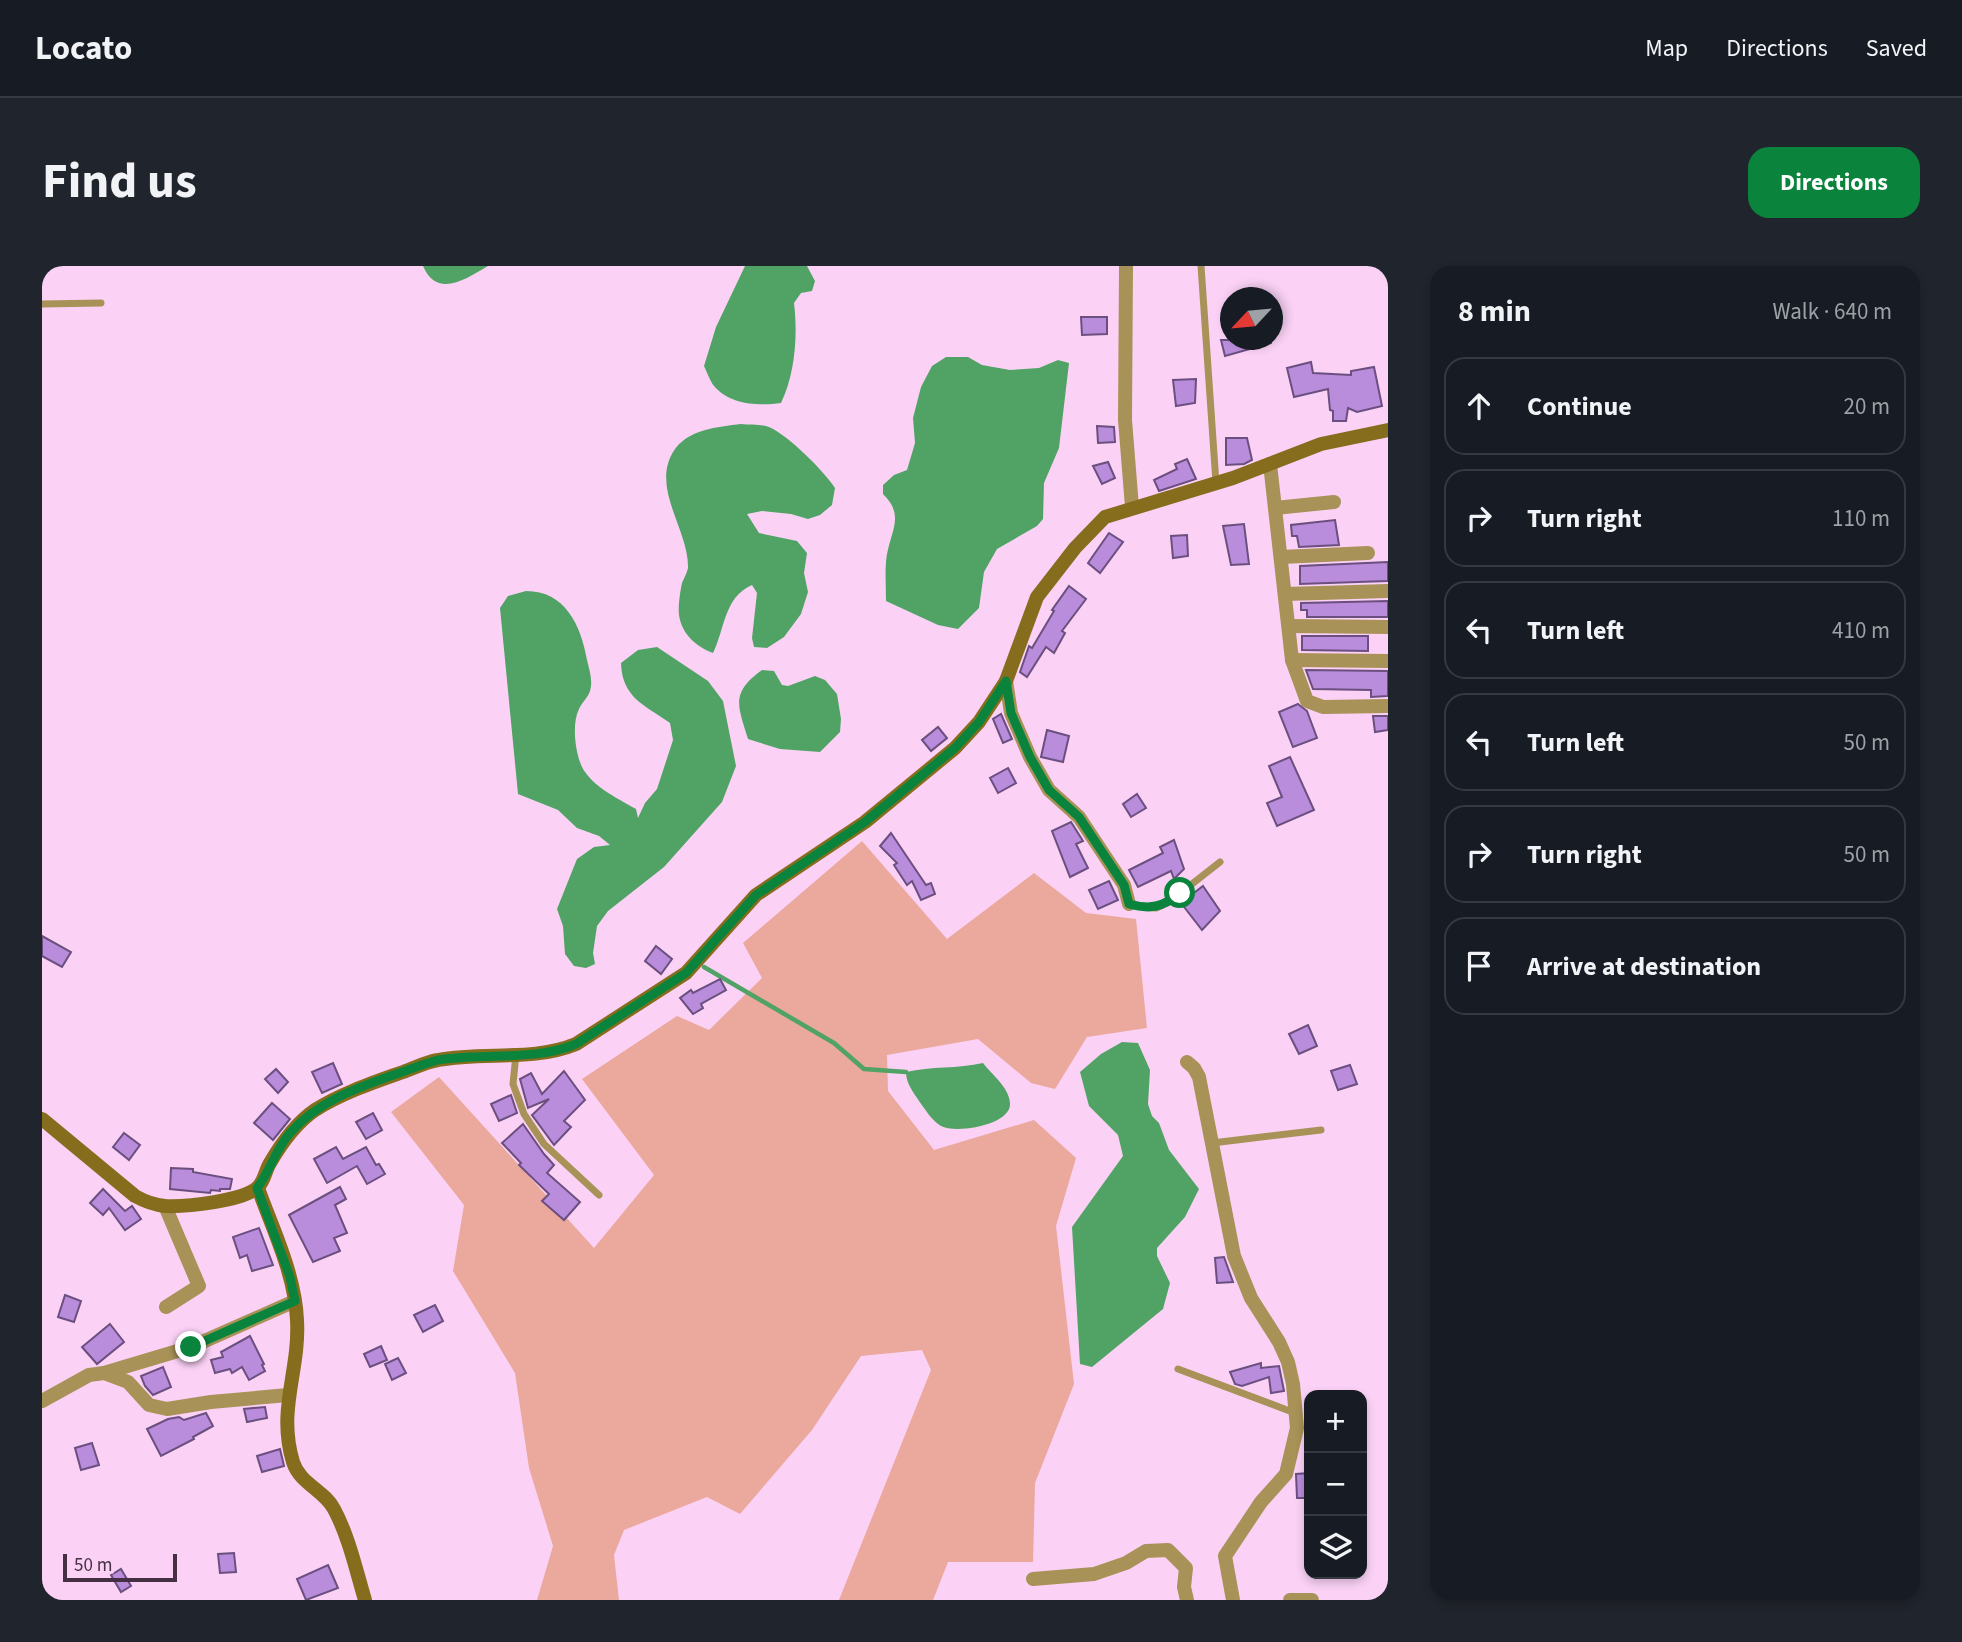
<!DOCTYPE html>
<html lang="en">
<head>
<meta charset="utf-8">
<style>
	body { margin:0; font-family:"Source Sans 3",sans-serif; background:#20242c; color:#f1f3f6 }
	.controls { position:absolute; right:21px; bottom:21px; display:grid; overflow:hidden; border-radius:14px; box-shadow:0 4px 10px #0003 }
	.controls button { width:63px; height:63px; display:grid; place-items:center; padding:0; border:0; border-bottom:2px solid #363941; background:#171b24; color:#f1f3f6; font:35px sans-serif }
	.compass { position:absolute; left:1178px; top:21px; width:63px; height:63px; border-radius:50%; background:#171b24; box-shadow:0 4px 10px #0003; rotate:244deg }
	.scale { position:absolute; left:21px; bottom:18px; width:114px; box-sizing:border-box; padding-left:7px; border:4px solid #443042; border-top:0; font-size:19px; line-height:24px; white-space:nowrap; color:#443042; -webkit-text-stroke:5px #fbd2f6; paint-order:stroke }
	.stop { position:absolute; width:21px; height:21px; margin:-16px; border:5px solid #0a843d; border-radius:50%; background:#fff }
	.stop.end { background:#0a843d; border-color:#fff; box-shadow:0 2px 7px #0008 }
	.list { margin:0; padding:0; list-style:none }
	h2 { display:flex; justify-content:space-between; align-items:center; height:91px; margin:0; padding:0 28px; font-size:30px }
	h2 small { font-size:23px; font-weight:400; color:#9ea1a6 }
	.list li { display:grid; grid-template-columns:46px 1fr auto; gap:21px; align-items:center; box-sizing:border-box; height:98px; margin:0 14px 14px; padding:0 14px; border:2px solid #363941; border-radius:21px }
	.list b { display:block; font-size:26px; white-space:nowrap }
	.list em { font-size:23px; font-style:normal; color:#9ea1a6 }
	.icon { flex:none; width:38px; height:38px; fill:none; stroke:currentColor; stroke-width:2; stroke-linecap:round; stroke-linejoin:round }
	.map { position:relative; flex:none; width:1346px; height:1334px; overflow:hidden; border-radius:21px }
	header { display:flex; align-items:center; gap:42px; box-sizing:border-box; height:98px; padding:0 35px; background:#171b24; border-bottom:2px solid #363941 }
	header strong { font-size:33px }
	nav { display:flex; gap:38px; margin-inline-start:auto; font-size:24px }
	.intro { display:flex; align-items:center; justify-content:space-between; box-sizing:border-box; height:168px; padding:0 42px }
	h1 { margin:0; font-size:49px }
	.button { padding:18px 32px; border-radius:21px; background:#0a843d; color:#fff; font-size:24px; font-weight:700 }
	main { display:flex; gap:42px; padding:0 42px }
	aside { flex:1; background:#171b24; border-radius:21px; box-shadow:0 4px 10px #0003 }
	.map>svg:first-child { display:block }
	.green { fill:#eba89c }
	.water { fill:#50a365 }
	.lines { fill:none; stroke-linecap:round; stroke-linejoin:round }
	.stream { stroke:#50a365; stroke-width:4.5 }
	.building { fill:#ba8cdc; stroke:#6a4f7f; stroke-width:2 }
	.service { stroke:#a89257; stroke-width:7 }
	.minor { stroke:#a89257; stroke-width:14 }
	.tertiary { stroke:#a89257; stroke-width:14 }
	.secondary { stroke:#866d1d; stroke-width:14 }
	.route { stroke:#0a843d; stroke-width:9 }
</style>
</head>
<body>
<header>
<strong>Locato</strong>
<nav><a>Map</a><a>Directions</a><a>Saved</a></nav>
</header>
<div class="intro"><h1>Find us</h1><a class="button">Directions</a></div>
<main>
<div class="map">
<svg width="1346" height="1334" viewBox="0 0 1346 1334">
	<rect width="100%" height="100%" fill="#fbd2f6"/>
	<!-- green -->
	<path class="green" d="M820,575L905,673L992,607L1044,647L1094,653L1105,762L1045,771L1013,823L989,817L936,773L845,789L846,825L892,884L992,854L1034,892L1014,960L1032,1118L993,1217L991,1296H906L891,1334H797L889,1104L880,1084L819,1090L770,1164L698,1248L665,1231L582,1264L572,1289L577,1334H495L511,1280L487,1202L473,1107L411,1005L422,939L349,846L397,811L552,982L612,909L540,813L635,750L667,764L720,712L701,677Z"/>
	<!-- water -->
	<g class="water">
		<path d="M381,0H446C424,13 395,33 381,0Z"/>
		<path d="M703,0H765L773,15L770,25L759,27L752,37C756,69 753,108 739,137C717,140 688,139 672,120C668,115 665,106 662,100L674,61Z"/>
		<path d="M904,91H926L940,99L968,104L997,102L1016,94L1027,97L1017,182L1002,217L1001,253L995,260L955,283L942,306L937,342L916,363L896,359L844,335C844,322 843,309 844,296C846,268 865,251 841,228V219L852,209L865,204L873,177L871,152L879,121L890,100Z"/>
		<path d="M699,158C708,159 720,158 727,161C746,169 782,205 793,222L790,239L778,249L766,253L749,248L720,245L705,248L717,267L755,275L765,287L762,307L766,326L759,348L742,371L725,382L712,381L710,372L715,327L710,319C682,331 683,363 671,387C655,381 640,369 637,349C636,341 638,326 640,317C642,312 645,307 646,302C647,264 609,223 631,186C645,163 676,161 699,158Z"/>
		<path d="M484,325C523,325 539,359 545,394C547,402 550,412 549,420C548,431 541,434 537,443C530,457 533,482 538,496C545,518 575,532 594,543L596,552L603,537L615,523L631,474L628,457C603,439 580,432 579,397L596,384L615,381L666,415L681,435L694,500L680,536L622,601L566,645L555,660L551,687L553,698L544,702L532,700L523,688L521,660L515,643L535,593L552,581L568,579L557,570L535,562L516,544L476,528L458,342L466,330Z"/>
		<path d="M720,404L732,405L740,419L746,420L773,410L783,414L795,428L799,453L798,466L778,486L738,483L706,473C696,440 688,427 720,404Z"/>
		<path d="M1080,776L1096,777L1108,804L1106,838L1110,850L1117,857L1127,884L1157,923L1143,951L1115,982V990L1128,1017L1121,1043L1050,1101L1038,1098L1030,961L1081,890L1076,869L1047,840L1038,806L1059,788Z"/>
		<path d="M941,797C950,809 967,821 968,837C970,859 914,868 899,860C890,855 883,843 877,835C871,826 864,817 864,806C889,800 916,803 941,797Z"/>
	</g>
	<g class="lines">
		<!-- stream -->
		<path class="stream" d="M662,701L792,777L822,803L864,806"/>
	</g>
	<!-- building -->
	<g class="building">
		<path d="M1039,51H1065V68L1040,69Z"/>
		<path d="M1179,74H1229V77L1183,90Z"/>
		<path d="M1269,96L1271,107L1309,109V105L1332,101L1340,140L1315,146L1306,142L1304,155H1291V145L1288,144L1286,123L1252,131L1245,102Z"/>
		<path d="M1154,113L1153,137L1134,140L1131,114Z"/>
		<path d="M1055,160L1072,161L1073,176L1056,177Z"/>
		<path d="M1184,172H1205L1210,194L1202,198L1184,199Z"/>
		<path d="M1145,193L1154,213L1117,225L1112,214L1135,203L1133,198Z"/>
		<path d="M1066,196L1073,212L1060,218L1051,200Z"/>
		<path d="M1293,254L1297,279L1257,281L1255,270H1250L1249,259Z"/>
		<path d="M1202,258L1207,298L1189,299L1181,260Z"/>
		<path d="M1067,267L1081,276L1058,307L1046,297Z"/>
		<path d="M1145,269L1146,290L1131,292L1129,270Z"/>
		<path d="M1346,296V315L1258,318V300Z"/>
		<path d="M1027,320L1044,333L1020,365L1023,367L1012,387L1004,381L985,411L978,406L987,380L990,382L1012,345L1010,344Z"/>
		<path d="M1346,335V351H1265V344H1259V337Z"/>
		<path d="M1260,370H1326V385L1260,384Z"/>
		<path d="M1264,404L1346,405V430L1329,431V424L1271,423Z"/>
		<path d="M1256,438L1265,445L1275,472L1251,481L1237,446Z"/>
		<path d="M959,448L970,473L961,477L951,453Z"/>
		<path d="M1331,450H1346V464L1333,466Z"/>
		<path d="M896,461L905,472L889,485L880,474Z"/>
		<path d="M1005,464L1027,470L1021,496L999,491Z"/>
		<path d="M1248,491L1272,544L1235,560L1225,537L1240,531L1227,500Z"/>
		<path d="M966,502L974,517L956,527L948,512Z"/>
		<path d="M1095,528L1104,542L1089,551L1081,538Z"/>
		<path d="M1029,556L1041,575L1034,578L1046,602L1028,611L1010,565Z"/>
		<path d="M849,567L884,619L889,617L893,628L879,634L870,615L865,619L852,599L855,597L838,580Z"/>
		<path d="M1132,574L1142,603L1132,613L1129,605L1096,621L1087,604L1121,587L1118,581Z"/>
		<path d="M1067,615L1076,634L1056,643L1047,624Z"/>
		<path d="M1161,620L1178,645L1160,664L1139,637Z"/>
		<path d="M0,670L29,686L20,701L0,690Z"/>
		<path d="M614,680L630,693L619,708L603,695Z"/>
		<path d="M678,713L684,724L659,738L661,742L651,748L638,732L649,724L651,727Z"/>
		<path d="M1266,759L1275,780L1257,788L1247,768Z"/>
		<path d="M291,797L300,818L280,827L270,806Z"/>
		<path d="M1308,799L1315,818L1296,824L1289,805Z"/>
		<path d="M234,803L246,816L236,827L223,813Z"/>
		<path d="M522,805L543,834L522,855L529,861L512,879L490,849L507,833L486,842L478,813L489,807L500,828Z"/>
		<path d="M469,829L475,847L457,855L449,838Z"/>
		<path d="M230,837L248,853L231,874L212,857Z"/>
		<path d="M331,847L340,864L324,873L314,856Z"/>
		<path d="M481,858L502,888L512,899L505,907L538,936L522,954L500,935L507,928L477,899L479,897L460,877Z"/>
		<path d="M82,867L98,879L87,894L71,881Z"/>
		<path d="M294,881L301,893L324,881L334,899L337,898L343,908L325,918L315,900L285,917L272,893Z"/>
		<path d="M129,902L151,903V906L190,913L188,923H178V925L169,924L168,927L128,923Z"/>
		<path d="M298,921L304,933L293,939L305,967L292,972L298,985L271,996L247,949Z"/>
		<path d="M61,923L83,945L90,940L99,953L83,964L67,942L61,949L48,937Z"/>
		<path d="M217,962L231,999L210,1005L205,989L198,992L191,971Z"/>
		<path d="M1182,991L1191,1016L1175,1017L1173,992Z"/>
		<path d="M23,1029L39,1035L32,1056L16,1051Z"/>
		<path d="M393,1039L401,1055L381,1066L372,1049Z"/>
		<path d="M68,1058L82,1076L55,1098L40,1081Z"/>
		<path d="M208,1070L222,1098L220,1099L223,1105L207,1114L200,1101L190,1107L188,1103L173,1107L169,1094L181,1091L179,1086Z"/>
		<path d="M339,1080L345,1094L328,1101L322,1088Z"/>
		<path d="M356,1092L364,1107L350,1114L343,1098Z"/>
		<path d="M1219,1097V1102L1237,1100L1242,1125L1229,1127L1227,1111L1200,1120L1193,1118L1188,1106Z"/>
		<path d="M121,1101L129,1121L111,1129L103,1120L99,1110Z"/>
		<path d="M223,1141L225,1152L205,1156L202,1143Z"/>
		<path d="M164,1147L171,1160L151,1171L152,1173L119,1190L105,1163L126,1153L137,1151L142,1154Z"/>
		<path d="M50,1177L57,1199L39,1204L33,1182Z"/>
		<path d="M238,1183L242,1200L220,1206L215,1190Z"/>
		<path d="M1267,1207V1232H1255L1254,1208Z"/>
		<path d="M192,1287L194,1306L178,1307L176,1288Z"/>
		<path d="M286,1299L296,1322L264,1334L255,1313Z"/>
		<path d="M79,1303L89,1320L79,1326L69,1309Z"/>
	</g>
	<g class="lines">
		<!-- service -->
		<g class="service">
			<path d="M1159,0L1174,217"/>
			<path d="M0,38L59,37"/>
			<path d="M1087,638L1114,642L1127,636L1178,596"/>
			<path d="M474,788L471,818L482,848L502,878L557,929"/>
			<path d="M1170,877L1279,864"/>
			<path d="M1136,1103L1253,1147"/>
		</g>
		<!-- minor -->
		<g class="minor">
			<path d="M1228,198L1250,394L1265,435L1281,441L1346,440"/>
			<path d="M1233,242L1292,236"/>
			<path d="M1239,291L1326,287"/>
			<path d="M1243,328L1346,325"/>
			<path d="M1247,360L1346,361"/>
			<path d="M1250,394L1346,395"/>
			<path d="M964,415L969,447L988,491L1007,524L1037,551L1082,619L1087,638"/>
			<path d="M1145,796L1152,802L1157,811L1192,990L1209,1032L1237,1076L1246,1096L1251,1118L1255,1162L1244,1208L1219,1236L1183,1290L1191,1334"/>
			<path d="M123,940L157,1020L124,1041"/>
			<path d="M62,1107L149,1081L253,1035"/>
			<path d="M0,1135L47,1109L62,1107L86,1116L107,1139L125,1143L169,1136L246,1129"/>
			<path d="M991,1313L1052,1308L1084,1297L1104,1285L1126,1284L1144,1302L1142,1321L1145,1334"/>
		</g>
		<!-- tertiary -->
		<g class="tertiary">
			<path d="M1084,0L1083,154L1090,241"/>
			<path d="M1248,1334H1270"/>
		</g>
		<!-- secondary -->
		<g class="secondary">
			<path d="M0,853L93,930C102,935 113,939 123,940C144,941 202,935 216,921C223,914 223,905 228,897C239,878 254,857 273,844C300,827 330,817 361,806C372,802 384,796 396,794C442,785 490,796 534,778L644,707L714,629L823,556L913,482L937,456L964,415L995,331L1033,282L1063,251L1191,212L1279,178L1346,164"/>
			<path d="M216,922C231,964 253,1008 255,1054C258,1105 235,1143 251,1196C258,1218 282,1224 292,1243C307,1271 314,1304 323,1334"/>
		</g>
	</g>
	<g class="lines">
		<!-- route -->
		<path class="route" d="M149,1081L253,1035L248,1011L215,922C228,906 233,884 248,867C277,834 320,820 360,806C372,802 384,797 396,794C406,792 417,792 428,791C464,789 500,792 534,778L644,707L714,629L823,556L913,482L937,456L964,415L969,447L988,491L1007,524L1037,551L1082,619L1087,638C1108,644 1121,641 1138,627"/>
	</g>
</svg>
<div class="controls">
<button>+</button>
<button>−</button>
<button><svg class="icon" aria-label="layers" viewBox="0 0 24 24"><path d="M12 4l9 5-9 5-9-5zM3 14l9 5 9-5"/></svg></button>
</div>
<svg class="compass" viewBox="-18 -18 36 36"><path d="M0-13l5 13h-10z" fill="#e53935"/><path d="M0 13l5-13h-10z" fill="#9ea1a6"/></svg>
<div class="scale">50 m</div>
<div class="stop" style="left:1138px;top:627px"></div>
<div class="stop end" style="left:149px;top:1081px"></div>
</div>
<aside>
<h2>8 min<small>Walk · 640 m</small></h2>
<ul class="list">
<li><svg class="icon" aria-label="ahead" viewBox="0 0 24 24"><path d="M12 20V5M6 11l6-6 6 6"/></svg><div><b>Continue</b></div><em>20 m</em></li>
<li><svg class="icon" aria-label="right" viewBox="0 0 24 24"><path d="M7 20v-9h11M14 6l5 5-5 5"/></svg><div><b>Turn right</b></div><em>110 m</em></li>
<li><svg class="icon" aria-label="left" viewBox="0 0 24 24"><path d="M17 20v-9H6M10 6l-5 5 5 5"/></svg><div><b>Turn left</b></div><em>410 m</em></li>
<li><svg class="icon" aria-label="left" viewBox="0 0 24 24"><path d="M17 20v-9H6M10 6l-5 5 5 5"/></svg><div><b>Turn left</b></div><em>50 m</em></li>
<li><svg class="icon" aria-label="right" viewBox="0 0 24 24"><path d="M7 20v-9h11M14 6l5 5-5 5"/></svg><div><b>Turn right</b></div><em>50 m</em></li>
<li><svg class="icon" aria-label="arrive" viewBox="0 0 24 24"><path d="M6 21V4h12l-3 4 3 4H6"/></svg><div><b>Arrive at destination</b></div></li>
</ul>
</aside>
</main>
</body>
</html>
